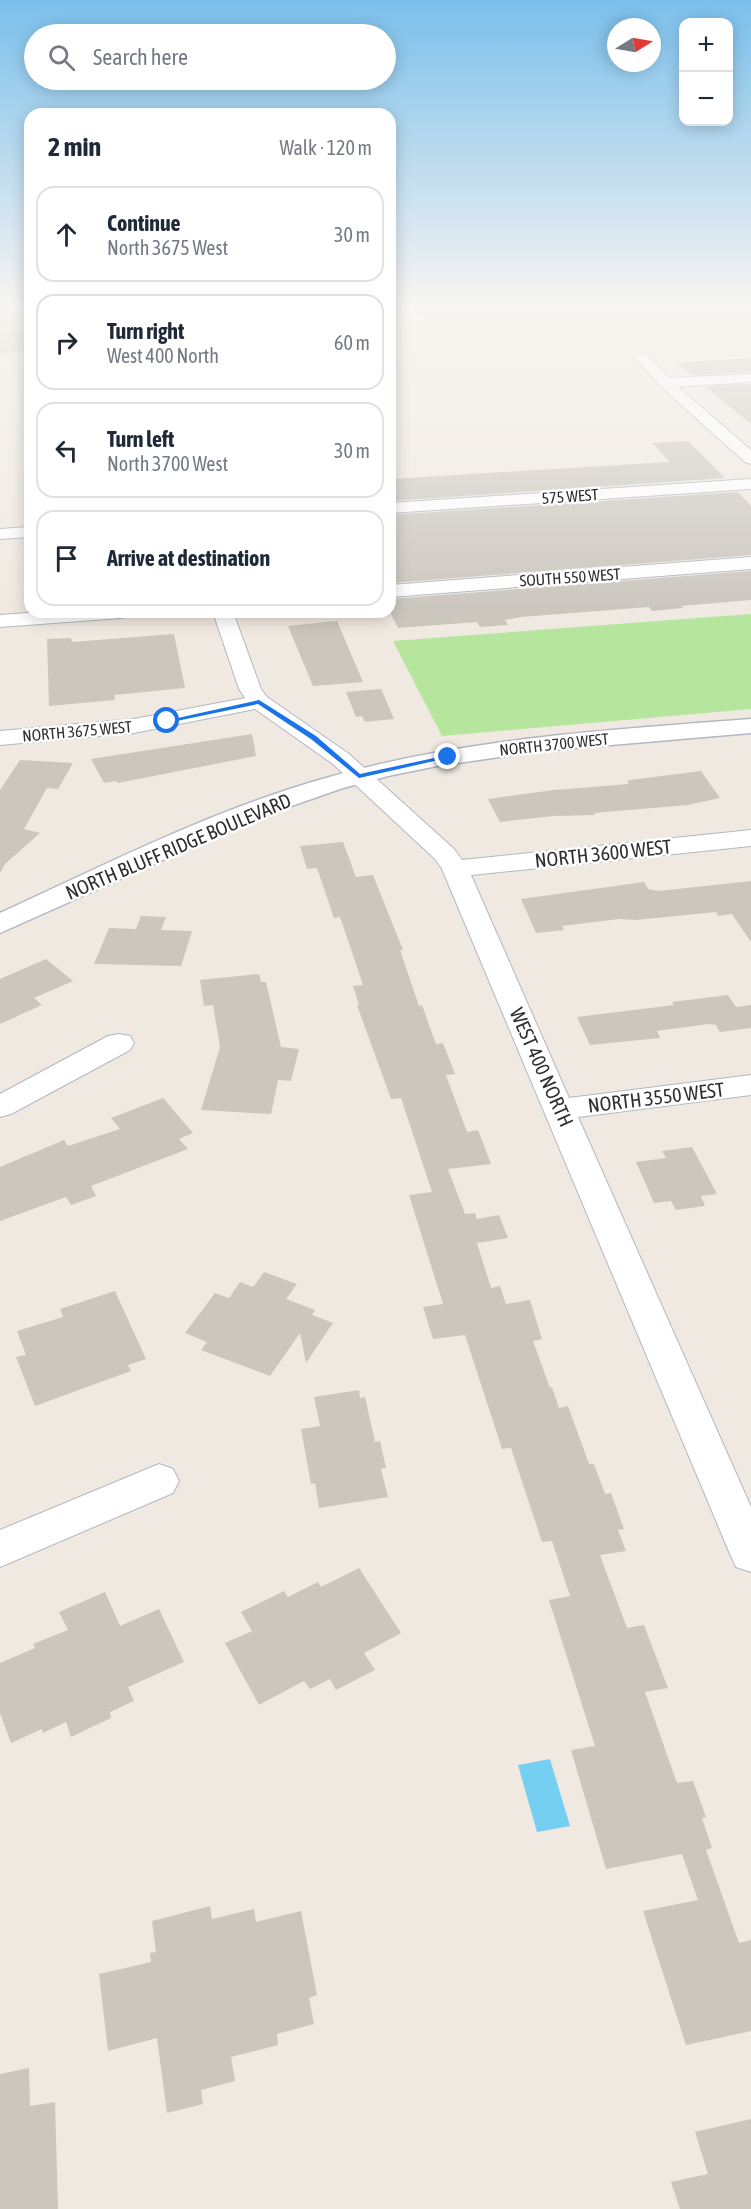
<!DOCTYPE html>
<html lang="en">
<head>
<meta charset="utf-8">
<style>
	body { margin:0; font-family:"Asap Condensed",sans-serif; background:#f6f6f7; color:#1f2937 }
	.controls { position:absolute; right:18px; top:18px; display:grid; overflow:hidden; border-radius:12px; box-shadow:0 3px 15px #0003 }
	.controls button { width:54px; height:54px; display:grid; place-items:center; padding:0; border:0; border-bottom:2px solid #e0e1e3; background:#fff; color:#1f2937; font:30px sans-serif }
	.compass { position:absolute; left:607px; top:18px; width:54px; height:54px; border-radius:50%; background:#fff; box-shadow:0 3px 15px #0003; rotate:79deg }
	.stop { position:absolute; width:18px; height:18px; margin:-14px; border:4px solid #1a73e8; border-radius:50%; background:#fff }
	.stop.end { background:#1a73e8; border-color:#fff; box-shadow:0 2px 6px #0008 }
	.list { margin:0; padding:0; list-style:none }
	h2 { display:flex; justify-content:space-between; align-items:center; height:78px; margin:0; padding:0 24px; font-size:26px }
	h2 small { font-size:20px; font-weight:400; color:#747a83 }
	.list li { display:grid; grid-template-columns:39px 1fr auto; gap:18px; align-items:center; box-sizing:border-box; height:96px; margin:0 12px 12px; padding:0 12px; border:2px solid #e0e1e3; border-radius:18px }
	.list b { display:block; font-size:22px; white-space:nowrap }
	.list p { margin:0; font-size:20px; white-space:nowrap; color:#747a83 }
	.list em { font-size:20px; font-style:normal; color:#747a83 }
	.icon { flex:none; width:33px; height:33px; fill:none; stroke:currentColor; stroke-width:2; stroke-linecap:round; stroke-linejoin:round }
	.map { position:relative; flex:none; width:751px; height:2209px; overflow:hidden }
	.search { position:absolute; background:#fff; box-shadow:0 3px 15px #0003; left:24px; top:24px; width:372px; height:66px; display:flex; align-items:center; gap:15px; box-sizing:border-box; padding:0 21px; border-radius:33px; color:#747a83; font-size:22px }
	.panel { position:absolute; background:#fff; box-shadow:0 3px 15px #0003; left:24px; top:108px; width:372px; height:510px; border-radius:18px }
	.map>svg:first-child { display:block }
	.green { fill:#b6e59e }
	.water { fill:#75cff0 }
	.building { fill:#cbc7bf }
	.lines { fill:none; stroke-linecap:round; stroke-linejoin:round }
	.street-casing { stroke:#b4b7c1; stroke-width:2 }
	.secondary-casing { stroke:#b4b7c1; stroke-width:3 }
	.street { fill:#fff; fill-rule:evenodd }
	.secondary { fill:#fff; fill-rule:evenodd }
	.route { fill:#1a73e8 }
	.labels { text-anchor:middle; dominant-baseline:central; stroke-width:5; stroke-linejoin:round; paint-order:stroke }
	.far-street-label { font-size:16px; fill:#2e2e2e; stroke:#fff }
	.street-label { font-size:20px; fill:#2e2e2e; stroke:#fff }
</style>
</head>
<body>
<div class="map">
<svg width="751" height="2209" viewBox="0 0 751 2209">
	<rect width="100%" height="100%" fill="#efe9e1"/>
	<!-- green -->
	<path class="green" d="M751,614V709L442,736L393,641Z"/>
	<!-- water -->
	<path class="water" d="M550,1759L570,1826L537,1832L518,1765Z"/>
	<!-- building -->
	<g class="building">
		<path d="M0,303H11L30,335V350L0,354Z"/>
		<path d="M751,358V372L691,375L676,363Z"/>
		<path d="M751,384V424L706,387Z"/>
		<path d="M688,441L725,478L390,501V479L670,462L652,443Z"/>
		<path d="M738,492L751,506V555L390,583V515Z"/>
		<path d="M751,571V600L681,606L683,608L652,611L649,607L521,617L505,620L508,625L480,627L477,622L398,628L390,612V599Z"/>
		<path d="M337,621L363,682L313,686L288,626Z"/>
		<path d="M174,634L185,688L114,695L115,700L49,706L47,639L71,638L72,642Z"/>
		<path d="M381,689L394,719L365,722L362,716L356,717L346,692Z"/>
		<path d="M252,734L256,756L118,783L116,781L104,783L91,759Z"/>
		<path d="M20,760L73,763L58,789L47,788L24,829L40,833L5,864L0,873V790Z"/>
		<path d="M701,771L720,798L688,805L594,813L595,815L554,816L500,822L488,799L554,790L629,784L627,781L630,780Z"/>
		<path d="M343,842L356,877L373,875L403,950H400L419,1006L422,1005L436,1044L443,1043L455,1074L446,1075L467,1132L478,1130L491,1164L448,1169L465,1214L475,1213L477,1219L499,1215L508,1238L477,1243L491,1288L500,1286L506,1304L530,1300L542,1339L533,1341L550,1388L552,1387L559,1408L568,1406L589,1464H594L605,1494L611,1493L624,1529L618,1530L626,1551L600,1555L627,1628L644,1625L668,1688L645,1692L677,1783L693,1781L706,1817L702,1818L712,1848L706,1850L739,1943L751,1940V2031L686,2045L643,1911L698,1900L682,1854L606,1869L571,1750L595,1746L549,1600L570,1596L552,1541L542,1542L511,1448L502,1449L465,1335L433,1339L423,1307L443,1304L409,1195L432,1192L401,1098L391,1099L357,1005H359L353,986L363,985L340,917L334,918L317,868L307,869L300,846Z"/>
		<path d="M751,881V942L732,914L718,916L716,912L636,920L619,919L562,926L564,930L536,933L521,899L644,882L648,889L659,891Z"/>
		<path d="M141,916L166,917L161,930L192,931L181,966L94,964L109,928L136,929Z"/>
		<path d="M46,959L73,981L34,998L42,1005L0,1024V979Z"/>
		<path d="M259,974L261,982H266L281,1047L299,1049L291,1081L278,1080L271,1114L201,1110L220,1047L213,1005L204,1006L200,980Z"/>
		<path d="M728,995L736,1007L751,1005V1028L720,1032L716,1025L708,1024L657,1031L660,1038L590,1045L577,1017L674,1005L672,1002Z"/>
		<path d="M163,1098L193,1133L179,1139L188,1149L91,1186L96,1196L71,1205L66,1197L0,1221V1167L64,1140L68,1146L120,1129L111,1118Z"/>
		<path d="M692,1147L717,1194L701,1196L705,1206L676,1210L671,1201L654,1203L636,1162L666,1158L662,1151Z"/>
		<path d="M264,1272L297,1284L286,1299L315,1310L312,1315L333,1323L306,1363L300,1333L270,1376L201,1350L207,1342L185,1333L215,1293L229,1298L240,1282L253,1287Z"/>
		<path d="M115,1291L146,1359L128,1365L131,1371L35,1406L16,1357L26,1355L17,1331L63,1317L60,1309Z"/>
		<path d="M359,1390L360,1398L365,1397L375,1442L380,1441L386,1468L381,1469L388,1497L319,1508L315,1483L311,1484L301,1429L320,1426L314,1397Z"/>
		<path d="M359,1568L401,1633L364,1653L375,1670L336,1690L330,1679L310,1689L304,1681L259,1705L225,1643L252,1631L241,1612L284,1591L288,1597L318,1582L321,1587Z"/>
		<path d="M105,1592L120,1626L159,1609L184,1662L128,1687L134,1701L110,1712L111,1718L71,1737L66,1722L43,1733L42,1729L11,1743L0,1713V1663L35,1648L33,1644L68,1630L59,1612Z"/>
		<path d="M210,1906L212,1919L254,1909L256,1922L301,1911L317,1995L309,1998L314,2024L277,2034L278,2045L231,2057L235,2081L201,2090L203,2104L167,2113L157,2038L108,2051L99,1974L151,1962L150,1953L156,1952L152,1921Z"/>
		<path d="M29,2068L30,2106L55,2102L58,2209H0V2074Z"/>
		<path d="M751,2119V2209H680L671,2182L708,2174L695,2132Z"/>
	</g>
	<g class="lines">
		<defs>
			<g id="street">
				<path d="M420,314L427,318L425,321L390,323V315Z"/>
				<path d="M642,354L647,355L669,378L751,374V382L678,387L751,450V464L745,462L660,386L635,358Z"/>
				<path d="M751,479V489L390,513V503Z"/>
				<path d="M30,527V537L0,539V529Z"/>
				<path d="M751,557V569L390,597V585Z"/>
				<path d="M40,612H131L128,616L121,618L0,627V615Z"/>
				<path d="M213,612H233L261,689L267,697L349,754L454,849L462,860L751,830V846L471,875L569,1098L751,1075V1095L578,1117L751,1507V1572L736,1567L730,1554L442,869L435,859L333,764L255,709L134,733L0,745V731L134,719L245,698L239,689Z"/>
				<path d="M119,1034L130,1036L134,1043L130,1050L11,1114L0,1117V1094L108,1036Z"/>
				<path d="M159,1464L173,1469L179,1481L173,1493L0,1567V1530Z"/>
			</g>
			<path id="secondary" d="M751,719V733L541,751L437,766L388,776L343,788L257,818L0,933V913C107,864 212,810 326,778C464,738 608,730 751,719Z"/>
		</defs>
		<!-- street casing -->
		<use href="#street" class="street-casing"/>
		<!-- secondary casing -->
		<use href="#secondary" class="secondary-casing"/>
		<!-- street -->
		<use href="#street" class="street"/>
		<!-- secondary -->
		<use href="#secondary" class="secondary"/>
	</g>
	<!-- sky -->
	<linearGradient id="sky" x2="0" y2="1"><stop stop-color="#7abfeb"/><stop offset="0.5" stop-color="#f8f5f2"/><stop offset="1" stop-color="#f8f5f2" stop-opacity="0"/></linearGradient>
	<rect width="751" height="612" fill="url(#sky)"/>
	<!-- route -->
	<path class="route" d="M259,700L316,736L360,774L448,755L452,757L359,778L311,739L258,704L167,723L164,721Z"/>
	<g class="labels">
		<!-- far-street labels -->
		<g class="far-street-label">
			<text transform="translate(570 496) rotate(-4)">575 WEST</text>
			<text transform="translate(570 577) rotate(-4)">SOUTH 550 WEST</text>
			<text transform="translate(77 731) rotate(-5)">NORTH 3675 WEST</text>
			<text transform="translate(554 744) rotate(-6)">NORTH 3700 WEST</text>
		</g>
		<!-- street labels -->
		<g class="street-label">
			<text transform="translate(178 846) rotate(-23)">NORTH BLUFF RIDGE BOULEVARD</text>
			<text transform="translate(603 853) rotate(-6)">NORTH 3600 WEST</text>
			<text transform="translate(542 1067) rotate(66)">WEST 400 NORTH</text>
			<text transform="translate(656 1097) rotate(-7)">NORTH 3550 WEST</text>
		</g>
	</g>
</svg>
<div class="controls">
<button>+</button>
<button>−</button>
</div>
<svg class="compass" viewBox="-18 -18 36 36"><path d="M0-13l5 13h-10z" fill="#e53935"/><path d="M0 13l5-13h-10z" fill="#747a83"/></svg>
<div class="stop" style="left:167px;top:721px"></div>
<div class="stop end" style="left:448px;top:757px"></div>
<div class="search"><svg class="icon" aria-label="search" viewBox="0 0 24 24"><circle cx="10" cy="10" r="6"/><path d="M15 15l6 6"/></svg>Search here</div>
<section class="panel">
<h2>2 min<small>Walk · 120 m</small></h2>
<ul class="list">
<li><svg class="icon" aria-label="ahead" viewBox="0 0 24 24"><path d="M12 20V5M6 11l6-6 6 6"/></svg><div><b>Continue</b><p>North 3675 West</p></div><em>30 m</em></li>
<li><svg class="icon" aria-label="right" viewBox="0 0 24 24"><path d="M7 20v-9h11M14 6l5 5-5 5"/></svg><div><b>Turn right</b><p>West 400 North</p></div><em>60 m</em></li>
<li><svg class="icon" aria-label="left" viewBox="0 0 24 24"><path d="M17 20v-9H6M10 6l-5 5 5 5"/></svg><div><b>Turn left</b><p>North 3700 West</p></div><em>30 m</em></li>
<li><svg class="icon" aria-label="arrive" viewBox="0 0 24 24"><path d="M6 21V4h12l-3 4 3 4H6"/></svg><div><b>Arrive at destination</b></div></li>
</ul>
</section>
</div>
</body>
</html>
